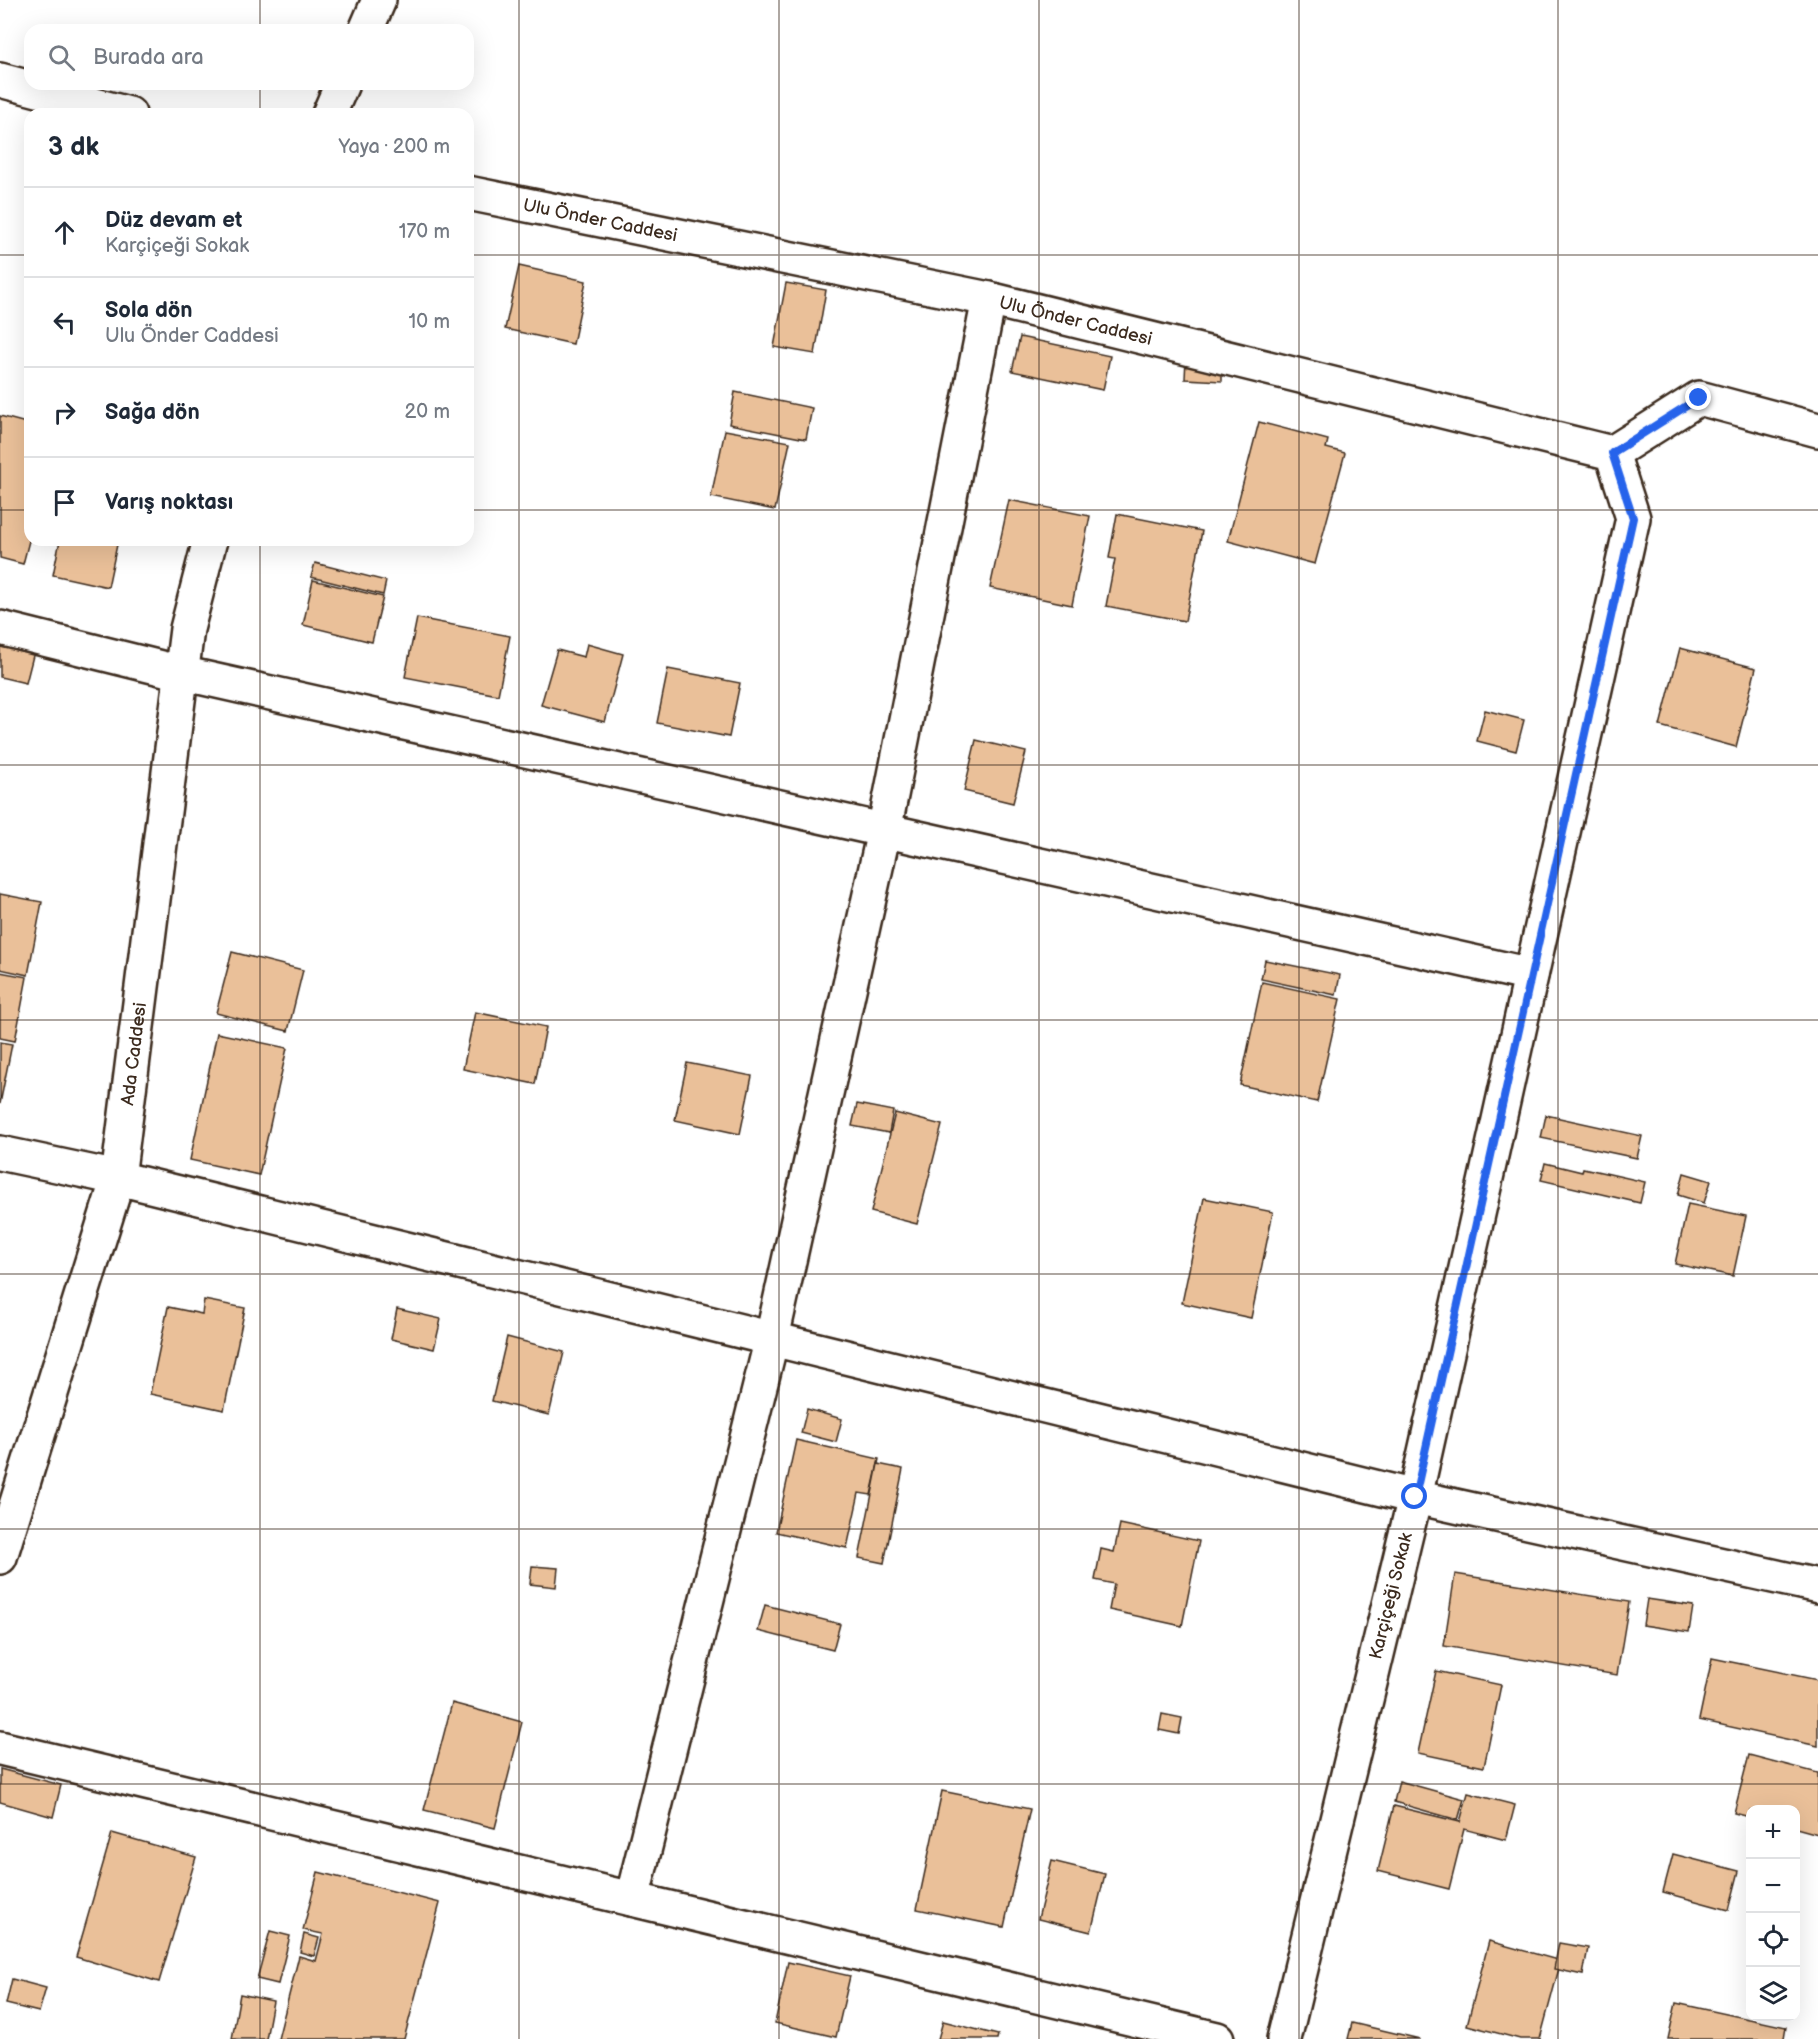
<!DOCTYPE html>
<html lang="tr">
<head>
<meta charset="utf-8">
<style>
	body { margin:0; font-family:"Balsamiq Sans",sans-serif; background:#f6f6f7; color:#1f2937 }
	.controls { position:absolute; right:18px; bottom:18px; display:grid; overflow:hidden; border-radius:12px; box-shadow:0 6px 24px #0002 }
	.controls button { width:54px; height:54px; display:grid; place-items:center; padding:0; border:0; border-bottom:2px solid #e0e1e3; background:#fff; color:#1f2937; font:30px sans-serif }
	.stop { position:absolute; width:18px; height:18px; margin:-14px; border:4px solid #2563eb; border-radius:50%; background:#fff }
	.stop.end { background:#2563eb; border-color:#fff; box-shadow:0 2px 6px #0008 }
	.list { margin:0; padding:0; list-style:none }
	h2 { display:flex; justify-content:space-between; align-items:center; height:78px; margin:0; padding:0 24px; font-size:26px }
	h2 small { font-size:20px; font-weight:400; color:#747a83 }
	.list li { display:grid; grid-template-columns:39px 1fr auto; gap:18px; align-items:center; box-sizing:border-box; height:90px; padding:0 24px; border-top:2px solid #e0e1e3 }
	.list b { display:block; font-size:22px; white-space:nowrap }
	.list p { margin:0; font-size:20px; white-space:nowrap; color:#747a83 }
	.list em { font-size:20px; font-style:normal; color:#747a83 }
	.icon { flex:none; width:33px; height:33px; fill:none; stroke:currentColor; stroke-width:2; stroke-linecap:round; stroke-linejoin:round }
	.map { position:relative; flex:none; width:1818px; height:2039px; overflow:hidden }
	.search { position:absolute; background:#fff; box-shadow:0 6px 24px #0002; left:24px; top:24px; width:450px; height:66px; display:flex; align-items:center; gap:15px; box-sizing:border-box; padding:0 21px; border-radius:18px; color:#747a83; font-size:22px }
	.panel { position:absolute; background:#fff; box-shadow:0 6px 24px #0002; left:24px; top:108px; width:450px; height:438px; border-radius:18px }
	.map>svg:first-child { display:block }
	.building { fill:#eac099; stroke:#3b2a1e; stroke-width:1.5 }
	.lines { fill:none; stroke-linecap:round; stroke-linejoin:round }
	.minor-casing { stroke:#3b2a1e; stroke-width:38 }
	.major-casing { stroke:#3b2a1e; stroke-width:38 }
	.minor { stroke:#fff; stroke-width:33 }
	.major { stroke:#fff; stroke-width:33 }
	.route { stroke:#2563eb; stroke-width:8 }
	.grid { fill:none; stroke:#3b2a1e; stroke-width:1.5; stroke-opacity:0.55 }
	.labels { text-anchor:middle; dominant-baseline:central; stroke-width:6; stroke-linejoin:round; paint-order:stroke }
	.street-label { font-size:18px; fill:#3b2a1e; stroke:#fff }
</style>
</head>
<body>
<div class="map">
<svg width="1818" height="2039" viewBox="0 0 1818 2039">
	<rect width="100%" height="100%" fill="#fff"/>
	<filter id="ink" filterUnits="userSpaceOnUse"><feTurbulence type="fractalNoise" baseFrequency=".0167" numOctaves="2"/><feDisplacementMap in="SourceGraphic" scale="12" xChannelSelector="R" yChannelSelector="G"/><feConvolveMatrix kernelMatrix="1 2 1 2 8 2 1 2 1" color-interpolation-filters="sRGB"/></filter>
	<g filter="url(#ink)">
		<!-- building -->
		<g class="building">
			<path d="M519,266L586,281L573,344L505,329Z"/>
			<path d="M786,283L826,290L815,354L774,347Z"/>
			<path d="M1020,337L1110,356L1103,390L1012,371Z"/>
			<path d="M1186,358L1222,360V381L1185,379Z"/>
			<path d="M735,392L812,408L806,439L729,424Z"/>
			<path d="M0,416L30,424V537L23,564L0,558Z"/>
			<path d="M1259,422L1328,440L1326,448L1345,453L1315,564L1228,541Z"/>
			<path d="M725,430L790,442L775,510L711,497Z"/>
			<path d="M1009,500L1090,516L1072,605L990,588Z"/>
			<path d="M1117,514L1202,531L1185,621L1106,606L1115,559L1109,558Z"/>
			<path d="M60,540H118L108,587L53,575Z"/>
			<path d="M315,563L386,581L383,595L311,577Z"/>
			<path d="M313,580L383,597L372,642L303,625Z"/>
			<path d="M417,618L510,636L498,695L405,677Z"/>
			<path d="M0,635L36,644L26,683L0,677Z"/>
			<path d="M587,644L623,654L605,722L541,705L557,650L584,657Z"/>
			<path d="M1680,648L1756,668L1736,747L1660,726Z"/>
			<path d="M668,669L740,683L729,737L657,723Z"/>
			<path d="M1485,710L1524,720L1516,751L1477,741Z"/>
			<path d="M976,740L1026,752L1013,803L964,791Z"/>
			<path d="M0,894L42,902L28,975L0,969Z"/>
			<path d="M232,952L303,970L288,1031L216,1013Z"/>
			<path d="M1265,960L1340,975L1336,995L1261,979Z"/>
			<path d="M0,972L27,977L15,1041L0,1038Z"/>
			<path d="M1262,982L1340,999L1317,1102L1240,1085Z"/>
			<path d="M475,1012L546,1027L535,1084L463,1069Z"/>
			<path d="M217,1033L287,1048L259,1175L190,1160Z"/>
			<path d="M0,1042L12,1044L0,1104Z"/>
			<path d="M687,1063L752,1076L740,1134L675,1120Z"/>
			<path d="M857,1104L893,1111L889,1133L852,1126Z"/>
			<path d="M895,1113L942,1125L917,1224L871,1212Z"/>
			<path d="M1546,1115L1642,1136L1637,1158L1541,1138Z"/>
			<path d="M1545,1163L1582,1172L1583,1168L1645,1182L1640,1203L1541,1180Z"/>
			<path d="M1684,1173L1711,1181L1704,1203L1678,1195Z"/>
			<path d="M1204,1198L1273,1212L1251,1318L1182,1303Z"/>
			<path d="M1688,1204L1746,1216L1733,1276L1675,1264Z"/>
			<path d="M204,1300L245,1308L224,1410L150,1394L168,1307L202,1314Z"/>
			<path d="M397,1309L441,1319L434,1349L391,1339Z"/>
			<path d="M507,1337L564,1352L549,1415L492,1401Z"/>
			<path d="M807,1409L842,1419L836,1442L801,1433Z"/>
			<path d="M796,1440L879,1459L871,1495L859,1493L847,1548L776,1532Z"/>
			<path d="M878,1464L903,1469L884,1563L859,1558Z"/>
			<path d="M1120,1524L1199,1541L1182,1626L1109,1610L1114,1584L1095,1580L1101,1549L1114,1552Z"/>
			<path d="M532,1566L558,1568L556,1587L530,1584Z"/>
			<path d="M1455,1574L1629,1602L1617,1675L1444,1646Z"/>
			<path d="M1647,1599L1693,1606L1689,1632L1643,1625Z"/>
			<path d="M765,1605L840,1624L833,1650L758,1631Z"/>
			<path d="M1712,1658L1818,1680V1746L1699,1720Z"/>
			<path d="M1436,1671L1501,1685L1484,1767L1418,1753Z"/>
			<path d="M452,1703L522,1722L495,1828L424,1810Z"/>
			<path d="M1162,1714L1182,1718L1179,1734L1159,1730Z"/>
			<path d="M1749,1755L1818,1773V1834L1796,1828V1810H1750V1817L1734,1813Z"/>
			<path d="M0,1769L61,1785L53,1817L0,1802Z"/>
			<path d="M1399,1781L1464,1799L1458,1820L1394,1802Z"/>
			<path d="M942,1791L1030,1809L1004,1927L917,1909Z"/>
			<path d="M1468,1793L1515,1805L1506,1840L1464,1829L1449,1889L1378,1871L1394,1806L1460,1822Z"/>
			<path d="M112,1833L196,1857L159,1982L76,1957Z"/>
			<path d="M1673,1854L1739,1871L1729,1910L1663,1892Z"/>
			<path d="M1052,1861L1105,1874L1091,1932L1038,1919Z"/>
			<path d="M318,1872L440,1903L404,2039H278L299,1956L316,1961L323,1934L303,1930Z"/>
			<path d="M270,1931L290,1936L278,1984L257,1979Z"/>
			<path d="M304,1934L319,1938L314,1956L300,1952Z"/>
			<path d="M1489,1941L1561,1961L1540,2039H1520L1467,2025Z"/>
			<path d="M1559,1943L1588,1948L1583,1975L1554,1969Z"/>
			<path d="M788,1962L850,1976L836,2037L775,2023Z"/>
			<path d="M12,1979L46,1988L39,2012L6,2004Z"/>
			<path d="M240,1994L273,2001L266,2039H232Z"/>
			<path d="M1676,2003L1786,2027L1784,2039H1668Z"/>
			<path d="M943,2021L998,2035L997,2039H938Z"/>
			<path d="M1352,2023L1420,2039H1348Z"/>
		</g>
		<g class="lines">
			<defs>
				<g id="minor">
					<path d="M366,30L379,0"/>
					<path d="M0,80L129,114"/>
					<path d="M329,114L342,84"/>
					<path id="s1" d="M468,193L989,299L1612,453L1633,518L1415,1497L1284,2039"/>
					<path d="M1612,453L1699,398L1818,430"/>
					<path d="M0,628L181,673L1531,975"/>
					<path d="M0,1153L118,1178L1415,1497L1818,1586"/>
					<path d="M0,1748L1217,2039"/>
					<path d="M632,1899L772,1338L884,831L989,299"/>
				</g>
				<g id="major">
					<path id="s2" d="M0,1557L118,1178L187,629L210,540"/>
				</g>
			</defs>
			<!-- minor casing -->
			<use href="#minor" class="minor-casing"/>
			<!-- major casing -->
			<use href="#major" class="major-casing"/>
			<!-- minor -->
			<use href="#minor" class="minor"/>
			<!-- major -->
			<use href="#major" class="major"/>
		</g>
	</g>
	<g class="lines" filter="url(#ink)">
		<!-- route -->
		<path class="route" d="M1415,1497L1633,518L1612,453L1699,398"/>
	</g>
	<!-- grid -->
	<path class="grid" d="M260,0V30M519,0V2039M779,0V2039M1039,0V2039M1299,0V2039M1558,0V2039M260,84V114M0,255H30M468,255H1818M0,510H30M468,510H1818M260,540V2039M0,765H1818M0,1020H1818M0,1274H1818M0,1529H1818M0,1784H1818"/>
	<g class="labels">
		<!-- street labels -->
		<g class="street-label">
			<text stroke="none"><textPath href="#s1" startOffset="135">Ulu Önder Caddesi</textPath></text>
			<text stroke="none"><textPath href="#s1" startOffset="621">Ulu Önder Caddesi</textPath></text>
			<text stroke="none"><textPath href="#s2" startOffset="522">Ada Caddesi</textPath></text>
			<text transform="translate(1391 1596) rotate(-76)">Karçiçeği Sokak</text>
		</g>
	</g>
</svg>
<div class="controls">
<button>+</button>
<button>−</button>
<button><svg class="icon" aria-label="locate" viewBox="0 0 24 24"><circle cx="12" cy="12" r="6"/><path d="M12 2v4M12 18v4M2 12h4M18 12h4"/></svg></button>
<button><svg class="icon" aria-label="layers" viewBox="0 0 24 24"><path d="M12 4l9 5-9 5-9-5zM3 14l9 5 9-5"/></svg></button>
</div>
<div class="stop" style="left:1415px;top:1497px"></div>
<div class="stop end" style="left:1699px;top:398px"></div>
<div class="search"><svg class="icon" aria-label="search" viewBox="0 0 24 24"><circle cx="10" cy="10" r="6"/><path d="M15 15l6 6"/></svg>Burada ara</div>
<section class="panel">
<h2>3 dk<small>Yaya · 200 m</small></h2>
<ul class="list">
<li><svg class="icon" aria-label="ahead" viewBox="0 0 24 24"><path d="M12 20V5M6 11l6-6 6 6"/></svg><div><b>Düz devam et</b><p>Karçiçeği Sokak</p></div><em>170 m</em></li>
<li><svg class="icon" aria-label="left" viewBox="0 0 24 24"><path d="M17 20v-9H6M10 6l-5 5 5 5"/></svg><div><b>Sola dön</b><p>Ulu Önder Caddesi</p></div><em>10 m</em></li>
<li><svg class="icon" aria-label="right" viewBox="0 0 24 24"><path d="M7 20v-9h11M14 6l5 5-5 5"/></svg><div><b>Sağa dön</b></div><em>20 m</em></li>
<li><svg class="icon" aria-label="arrive" viewBox="0 0 24 24"><path d="M6 21V4h12l-3 4 3 4H6"/></svg><div><b>Varış noktası</b></div></li>
</ul>
</section>
</div>
</body>
</html>
